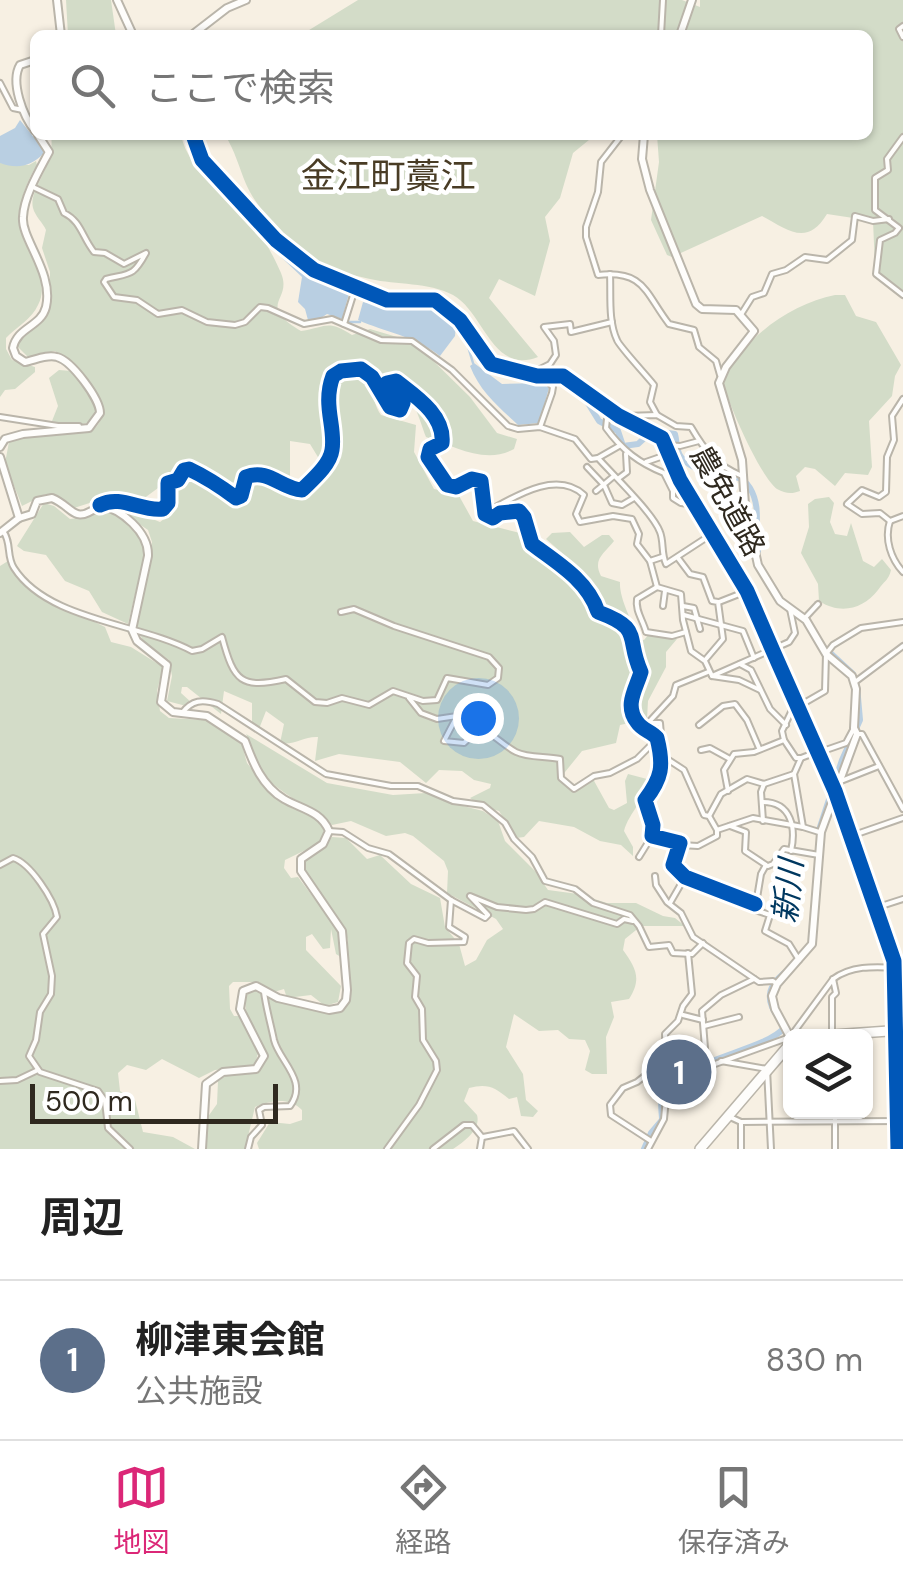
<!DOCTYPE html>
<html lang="ja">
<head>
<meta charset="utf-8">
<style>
	body { margin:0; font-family:"DM Sans","Noto Sans JP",sans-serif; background:#f6f6f6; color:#222 }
	.controls { position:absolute; right:30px; bottom:30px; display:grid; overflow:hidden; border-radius:15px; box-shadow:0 2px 8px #0004 }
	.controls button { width:90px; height:90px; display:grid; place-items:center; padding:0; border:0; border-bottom:2px solid #e0e0e0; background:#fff; color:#222; font:50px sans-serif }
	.scale { position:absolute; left:30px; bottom:25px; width:248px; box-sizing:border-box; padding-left:10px; border:5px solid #2f291f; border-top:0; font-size:28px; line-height:35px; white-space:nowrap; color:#2f291f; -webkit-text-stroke:8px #fff; paint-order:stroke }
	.you { position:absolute; left:478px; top:718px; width:35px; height:35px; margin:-25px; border:8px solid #fff; border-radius:50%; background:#1a73e8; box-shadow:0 0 0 15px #1a73e833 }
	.badge { display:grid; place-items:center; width:65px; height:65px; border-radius:50%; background:#db2777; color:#fff; font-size:32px; font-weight:700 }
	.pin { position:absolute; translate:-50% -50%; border:5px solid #fff; box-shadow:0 2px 10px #0006 }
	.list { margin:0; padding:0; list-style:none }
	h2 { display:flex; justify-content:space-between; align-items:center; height:130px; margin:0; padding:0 40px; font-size:42px }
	h2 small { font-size:32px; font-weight:400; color:#767676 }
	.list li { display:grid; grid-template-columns:65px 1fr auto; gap:30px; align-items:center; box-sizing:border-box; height:160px; padding:0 40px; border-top:2px solid #e0e0e0 }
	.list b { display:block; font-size:38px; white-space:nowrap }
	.list p { margin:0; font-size:32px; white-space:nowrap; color:#767676 }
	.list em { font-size:32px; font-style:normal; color:#767676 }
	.icon { flex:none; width:55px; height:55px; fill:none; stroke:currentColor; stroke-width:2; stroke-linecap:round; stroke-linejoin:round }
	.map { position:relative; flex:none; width:903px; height:1149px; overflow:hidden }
	.search { position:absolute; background:#fff; box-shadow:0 2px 8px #0004; left:30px; right:30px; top:30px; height:110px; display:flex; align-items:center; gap:25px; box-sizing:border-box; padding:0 35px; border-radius:15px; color:#767676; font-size:38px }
	.sheet { height:290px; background:#fff }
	nav { display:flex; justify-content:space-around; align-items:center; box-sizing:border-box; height:140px; border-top:2px solid #e0e0e0; background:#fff; font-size:28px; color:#767676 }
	nav a { display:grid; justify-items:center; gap:5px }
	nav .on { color:#db2777 }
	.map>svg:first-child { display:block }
	.green { fill:#d3dcc8 }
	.water { fill:#b9cfe2 }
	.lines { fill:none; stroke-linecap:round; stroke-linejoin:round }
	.stream { stroke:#b9cfe2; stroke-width:2.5 }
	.river { stroke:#b9cfe2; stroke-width:6 }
	.minor-casing { stroke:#bab5aa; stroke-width:8 }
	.tertiary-casing { stroke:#bab5aa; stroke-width:10 }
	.secondary-casing { stroke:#bab5aa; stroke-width:10 }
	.primary-casing { stroke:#bab5aa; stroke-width:12 }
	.minor { stroke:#fefdfb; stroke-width:4 }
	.tertiary { stroke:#fefdfb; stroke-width:6 }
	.secondary { stroke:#fefdfb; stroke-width:6 }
	.primary { stroke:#fefdfb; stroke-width:9 }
	.cycleway-casing { stroke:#fff; stroke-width:21 }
	.cycleway { stroke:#0057b8; stroke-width:15 }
	.labels { text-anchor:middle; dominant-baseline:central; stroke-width:9; stroke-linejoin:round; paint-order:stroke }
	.street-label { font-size:30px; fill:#2f291f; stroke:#fff }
	.water-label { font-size:32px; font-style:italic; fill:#003860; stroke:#fff }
	.quarter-label { font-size:35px; fill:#493c25; stroke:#fff }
</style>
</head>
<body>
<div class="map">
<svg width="903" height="1149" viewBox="0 0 903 1149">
	<rect width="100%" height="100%" fill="#f7f0e3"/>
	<!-- green -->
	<g class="green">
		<path d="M66,0H111L116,35H68Z"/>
		<path d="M358,0H682L700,7V0H903V292L896,290L875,267L873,221L827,214C807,247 788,230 762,216L672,257L667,255L651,220L659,162L657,135H868V35H301Z"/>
		<path d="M51,135H181C189,173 231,197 254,226C264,238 275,259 281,273C293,302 255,303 301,331C327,327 327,319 352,335L370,329L414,342L470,397L497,433L517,439L514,449C485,465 454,446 426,437C418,416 412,388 389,378L379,382L363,366H347L330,377L320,408L329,456L321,462L310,444L290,441V478L282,479L271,472L253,468L240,482C217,486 208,469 188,466L139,502L102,499L74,508L61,498L46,494L22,506L5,463L9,442L15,438L91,431C124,408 75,365 55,351L29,358L18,347L19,339L42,321L50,299V272L42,248L46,230C43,223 35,216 33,208C28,188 56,167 51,135Z"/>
		<path d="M225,135H595L573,153L560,198L545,217L550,241L535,296L499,279L489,298L538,357C492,375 484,312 453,295C428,282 397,285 370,279C353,275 334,272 319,263C293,247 258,212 246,184C239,167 235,151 225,135Z"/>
		<path d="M36,161L37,165C26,182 15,211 21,232C27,254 51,281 38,305C32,319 16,327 6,338V349L12,360L35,367V372L15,389L5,390L0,397V163L29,165Z"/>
		<path d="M835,295H845L856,316L876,322L901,365L895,376L892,396L869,421L872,467L868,475L845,473L835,486L815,469L805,467L796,476L800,491C792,494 786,494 777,489C761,478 727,402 723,381C742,339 790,304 835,295Z"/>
		<path d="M59,370L71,371L96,402L95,418C85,427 64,427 52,421L58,406L49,378Z"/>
		<path d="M351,374C377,378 369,398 381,415L416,425L414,452L434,489L458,494L473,521L520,533L554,563L560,562L562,553L546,539L552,533L570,532L584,547L602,535H609L614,541C605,553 592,559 601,576L620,582C619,599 633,623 639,639L644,640L649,634L677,639L666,652V667L648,701L647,719L620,725L616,743L582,751L561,777L573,789L593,779L609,808L614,810L627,803L625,781L628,774L647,779C647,799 629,812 624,831L633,847V856L621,845L600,841L574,827L539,821L524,837L516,838L499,811L480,806L470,798L490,788L491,784L474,780L462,771L439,770L426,783L400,762L339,754L315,761L318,737C304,736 294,746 280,743L284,724L266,711L257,734L252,723V703L224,691L221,714L187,687H182L181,693L192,703L190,707L167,701L172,676L169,660L143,641L137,628L152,542L148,530L117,509L118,505L160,522L168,516C165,497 174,486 189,476L218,488L233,504L240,502L248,487C282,478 278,497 300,497C314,485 326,476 332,459C341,433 322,389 351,374Z"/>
		<path d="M829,497L834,503L830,522L835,534L847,536L851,523L863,561L874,567L882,559L891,570C889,580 884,581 878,590C863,609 841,615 819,601L818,584L801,553L809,527L808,504L815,499Z"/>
		<path d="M44,503L54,506L70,519C81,518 92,512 103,512C119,512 142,534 146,548L128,624L102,612L89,591L65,581L46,555L24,551L17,546Z"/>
		<path d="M8,561L34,592L105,627L111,642L131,647L163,667L157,691L160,711L169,718L206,720L222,729L242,745L247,763L272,794L288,806L314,818L324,829L322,842L285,860L284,868L291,878L298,877L338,930L344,959L336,954L331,929L330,948L323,949L312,934L306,937V950L341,986L338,1002L325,1006L311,995L287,998L284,989L274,992L259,982H233L229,986L230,1009L234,1016H240L259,1048L255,1066L215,1070L199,1078L162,1059L146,1070L127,1065L118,1073L120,1091L135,1100L143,1132L173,1137L195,1149H0V566Z"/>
		<path d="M246,734L327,783L393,795L442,792L459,805L483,811L498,821L505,841L535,871L548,890L578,894L607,903H636L663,916L675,918L685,926H641L625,939L623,950C636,968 642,979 629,999L611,1002L614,1017L606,1037L607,1074H592L585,1070L590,1051L585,1040L569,1039L558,1030L539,1031L514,1014L506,1047L523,1074L526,1100L538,1111L533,1117L521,1116L517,1097L509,1099C495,1087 487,1083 469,1088L464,1101L477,1115C481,1129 465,1141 453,1149H259L257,1143L270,1122L290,1124L302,1120V1110C289,1097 271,1100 255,1107L245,1149H205L207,1118L217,1104L218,1081L229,1074L257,1071L266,1060C264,1036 241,1020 246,996L252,991C264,991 270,998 282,1002C301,1008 319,1011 339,1012L348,1004V940L343,927L302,869L307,856L332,837L346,838L367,859L380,855L411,884L440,898L445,927L459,944L465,966L476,960L487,940L503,929L496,919L447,893L448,871L444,861L413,836L405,833L386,836L351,821L332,825C306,801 266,791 252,756C249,749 249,739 246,734Z"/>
	</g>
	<!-- water -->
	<g class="water">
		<path d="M20,120L43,149V154C30,167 17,169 0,163V136L15,128Z"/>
		<path d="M286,254L305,266L316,281L350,290L342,319L327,314L315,322L308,320L305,309L298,302L302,277L281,257Z"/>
		<path d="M417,301C445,301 439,315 456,325L455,336L440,356C415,336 385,332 358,320L363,302L400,310Z"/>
		<path d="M474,363L502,384L542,383L549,388L539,423L518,425C499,407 480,392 470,366Z"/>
	</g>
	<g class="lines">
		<!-- stream -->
		<g class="stream">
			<path d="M347,322H360"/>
			<path d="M456,329L464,333L473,363"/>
		</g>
		<!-- river -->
		<g class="river">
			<path d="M537,387L549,380H562L586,400L599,421L618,431L623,446L638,444L650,433"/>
			<path d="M661,432L675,434C677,441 676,451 681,457C705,484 736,465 750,488C762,508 754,530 758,551"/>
			<path d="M826,649L853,674"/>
			<path d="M819,830L842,760L860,720L857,686"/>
			<path d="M775,1013C765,996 770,985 784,973"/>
			<path d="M644,1149L651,1133L662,1120C662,1113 660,1103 662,1097C674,1061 764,1052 784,1028"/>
		</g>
		<defs>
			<g id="minor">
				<path d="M903,26L899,29L903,37"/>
				<path d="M661,35L663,0"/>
				<path d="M0,83L13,108L23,110"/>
				<path d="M622,135L601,162L598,192L586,227V237L598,275C645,270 645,293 669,324L694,330L699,347L716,361L720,375"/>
				<path d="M903,137L887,159L888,170L875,178V210L899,228L895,233L880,240L876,274L903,295"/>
				<path d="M33,187L58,199L64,213C81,221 82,237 94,252L105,253L124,264L146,253C133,277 130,273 106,279L104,282L114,297L137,300L158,314L182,310L207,322L235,325L245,322L260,307L268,308L304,324L332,319L381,340L412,341L452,370L508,426L518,429L540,427L575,439L591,459L598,458C613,475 653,513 660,532C664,542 661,553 666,564L712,534"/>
				<path d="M610,274C611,295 608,321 617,340C619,346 647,376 654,385L650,402L657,415"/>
				<path d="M742,313L752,297L764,293L772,274L786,270L805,257L827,260L852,240L855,216L873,221L889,219"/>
				<path d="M344,324L355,289"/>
				<path d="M537,376L538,370L550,364L556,355L554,341L544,327L570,324L571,332L612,322"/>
				<path d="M608,410L606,428C622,450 639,463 664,473L673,491V498L681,503L695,505"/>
				<path d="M624,416L657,415L676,426L691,427C705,451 716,465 742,476"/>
				<path d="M0,417L58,426H79"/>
				<path d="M540,427L552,393L553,387L544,378"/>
				<path d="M666,445L680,446L699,441"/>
				<path d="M598,458L619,446"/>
				<path d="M646,462L669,454"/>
				<path d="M587,467L604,485L612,503L622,505L634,498"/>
				<path d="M619,478L627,472L626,454"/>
				<path d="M596,491L614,476"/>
				<path d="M100,505C121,494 141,512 163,509L168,503V483L178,480L184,470L189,469C206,477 220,486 236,498L241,496L246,477C269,468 281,489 302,490C312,480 330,465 332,450C336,427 322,405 333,376L341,371L361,369L372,377L390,407L400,410L403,403L387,387V383L396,381C415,396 445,415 442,443L430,449L428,457L447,485L456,487L472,479L481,481L485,514L493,518L500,513L519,511L524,517L532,544C558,563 588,581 598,612C644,629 625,637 641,672C636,689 624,705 637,722C642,730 651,731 657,738C664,766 662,778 645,800L653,825L652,836L680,843L673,865L685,877L755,904"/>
				<path d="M483,505L494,508C519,494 558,471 584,495L576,514L580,522L613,516L632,519L639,534L637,544L650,561L662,557"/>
				<path d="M890,521L880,513L862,514L847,504L862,490L879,497L886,492L887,457L894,440L892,416L903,399"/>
				<path d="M890,521C884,539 891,559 903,572"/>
				<path d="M890,521L903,516"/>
				<path d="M3,531C12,543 6,556 14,568C48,621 140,623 192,651L202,649L222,637C234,682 241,689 286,679L315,702L327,703L342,698L369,705L393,691L423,701L437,700L447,678L488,685L498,678L499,668L489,657L394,626L354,609L341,612"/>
				<path d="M678,558L690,574L703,577L712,601L718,602L723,639L706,659"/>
				<path d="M650,561L657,587L681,594L683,620L691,651L705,661L712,676L739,680L760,690"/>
				<path d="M657,587L637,599C635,611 643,620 646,632L672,636L686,632"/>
				<path d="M719,602L747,591"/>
				<path d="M663,606L665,591"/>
				<path d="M683,606L694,608L700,629"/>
				<path d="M684,615L743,631L754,658"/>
				<path d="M804,619L818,604"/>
				<path d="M740,664L751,670L770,709L786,725"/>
				<path d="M712,676L789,642L795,633L790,609"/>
				<path d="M855,682L903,646"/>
				<path d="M409,698L421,713L437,719L457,716L444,741L464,743L480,728C495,735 504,746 516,752C528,758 546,756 560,759L561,778L574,789L594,776L610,773L637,759L657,739"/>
				<path d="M182,713C192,700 202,699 218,704L326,774L391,786H418L453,801L483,805L505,823L514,839L532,857L545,881L575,889L593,903L630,915L639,926L649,947L669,945L673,953L692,954L703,943"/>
				<path d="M637,720L648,723L673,696L676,685L708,672"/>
				<path d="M642,723H660L661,735"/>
				<path d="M699,725L723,706L735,704L747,720L759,748"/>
				<path d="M857,734H862L903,809"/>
				<path d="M701,750L710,748L730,759"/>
				<path d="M817,752L801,758L794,774L803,827L819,832"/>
				<path d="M820,752L846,743L854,728"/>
				<path d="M661,755L684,770L704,815L709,816L717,830"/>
				<path d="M801,758H796L784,740L782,731L792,710L825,691L826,654L833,645L861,628L903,622"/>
				<path d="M841,781L879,766"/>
				<path d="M728,791L724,770L734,754L754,752L784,740"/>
				<path d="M763,802C792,802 796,829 791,851"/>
				<path d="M709,816L721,794L747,779L764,784L794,774"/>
				<path d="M763,821L761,792L764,784"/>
				<path d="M730,826L746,832L745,851L766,865L761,874L755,910L770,915L765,931L789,944L799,960"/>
				<path d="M329,831L343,832L368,848L389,854L451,900L485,918L488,915L470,896L497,907L526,910L534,909L545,902L617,924L624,919L633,921"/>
				<path d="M851,836L903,818"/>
				<path d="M681,845L698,846L717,836V830L753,818L803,827"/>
				<path d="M639,857L652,836"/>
				<path d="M0,865L13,858C30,863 54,899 57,917L43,934L52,976L51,994L40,1012L36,1040L29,1056L40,1072L98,1091L105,1101L108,1128L130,1149"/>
				<path d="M768,866L773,864L784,849L819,855"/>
				<path d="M655,876L656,885L667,902L681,913L693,937L759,982L773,981L777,984"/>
				<path d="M670,903L685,877"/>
				<path d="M875,908L903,899"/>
				<path d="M683,1015L703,1020"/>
				<path d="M704,1026L739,1017"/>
				<path d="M832,1032V997L836,993L833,979"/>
				<path d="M897,1034L898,1149"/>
				<path d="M791,1036L833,979C853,964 878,967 903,968"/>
				<path d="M721,1061L767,1069L771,1149"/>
				<path d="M704,1068L698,1055L705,1048L702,1011L721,995L754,979"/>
				<path d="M0,1081L17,1080L38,1070"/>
				<path d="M835,1112V1149"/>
				<path d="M730,1117L741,1122L903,1121"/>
				<path d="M483,1137L514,1131L528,1149"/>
				<path d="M651,1141L611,1115L610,1105L623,1088L637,1082L666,1059L665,1034L678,1021L683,1006L692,994L688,953"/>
				<path d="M248,1149L251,1137L262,1125L259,1110L264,1107L290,1106C309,1081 279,1061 274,1040C271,1025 266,1008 264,992"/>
				<path d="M387,1149L419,1105L437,1070L436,1061L423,1040L422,1009L415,997L417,976L407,963L409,943L414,939L428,943L464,942L465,937L449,927L451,900"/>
				<path d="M433,1149L464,1125H472L482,1137"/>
				<path d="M480,1149L482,1137"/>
				<path d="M648,1149L664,1119L666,1098L671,1091L704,1068L790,1037"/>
				<path d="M741,1149V1122"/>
			</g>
			<g id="tertiary">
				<path d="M57,0L61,35"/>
				<path d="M117,0L133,35"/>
				<path d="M192,35L227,8L246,0"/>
				<path d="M35,60L20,65C10,82 23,116 35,131"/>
				<path d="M193,135L202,160L276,240L314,270L387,300H435L460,320L491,364L537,376H563L619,416L662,438L680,480L747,591L835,791L894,961L896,1031"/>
				<path d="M0,447L5,439L23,434L89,428L100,413C100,399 72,361 57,357C47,354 35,360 25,362L16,356L13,348C17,327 41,327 46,307C54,273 21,239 23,217C24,196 39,171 49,152L38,135"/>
				<path d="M0,457L19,518L0,533"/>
				<path d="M19,518L32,514L37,501L52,498C74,507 73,526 100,505C121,509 149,532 148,556L132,630L137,641L167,665L161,702L173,712L207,716L245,741C253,763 262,786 284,799C301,809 321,811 329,831L323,844L301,859V871L342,931L347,990L346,1000L340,1008L329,1010L278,998L256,986L243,991L240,1009L264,1056L256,1069L223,1072L206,1084L202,1149"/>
			</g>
			<g id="secondary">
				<path d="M680,35L692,0"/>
				<path d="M644,135L642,159L650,190L696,304L702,309L736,310L754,331L726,367L719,383L742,460L745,505L758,565L780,601L806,620L826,654L852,676L856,689L854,728L857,734L821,832L812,944L777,984L772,996L775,1009L790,1037"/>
			</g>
			<g id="primary">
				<path d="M818,1036L903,1030"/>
				<path d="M700,1149L790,1044"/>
			</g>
		</defs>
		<!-- minor casing -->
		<use href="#minor" class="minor-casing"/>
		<!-- tertiary casing -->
		<use href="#tertiary" class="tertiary-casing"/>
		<!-- secondary casing -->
		<use href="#secondary" class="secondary-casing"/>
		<!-- primary casing -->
		<use href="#primary" class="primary-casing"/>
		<!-- minor -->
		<use href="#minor" class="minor"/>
		<!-- tertiary -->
		<use href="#tertiary" class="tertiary"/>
		<!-- secondary -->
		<use href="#secondary" class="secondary"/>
		<!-- primary -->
		<use href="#primary" class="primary"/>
		<defs>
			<g id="cycleway">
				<path d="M193,135L202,160L276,240L314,270L387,300H435L460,320L491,364L537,376H563L619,416L662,438L680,480L747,591L773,651L835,791L894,961L898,1149"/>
				<path d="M100,505C121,494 141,512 163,509L168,503V483L178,480L184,470L189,469C206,477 220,486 236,498L241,496L246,477C269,468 281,489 302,490C312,480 330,465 332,450C336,427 322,405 333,376L341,371L361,369L372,377L390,407L400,410L403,403L387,387V383L396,381C415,396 445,415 442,443L430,449L428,457L447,485L456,487L472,479L481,481L485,514L493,518L500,513L519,511L524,517L532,544C558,563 588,581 598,612C644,629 625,637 641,672C636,689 624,705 637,722C642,730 651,731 657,738C664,766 662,778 645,800L653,825L652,836L680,843L673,865L685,877L755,904"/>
			</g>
		</defs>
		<!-- cycleway casing -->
		<use href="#cycleway" class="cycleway-casing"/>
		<!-- cycleway -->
		<use href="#cycleway" class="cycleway"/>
	</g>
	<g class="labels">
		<!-- street labels -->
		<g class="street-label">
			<text transform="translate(728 501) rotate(61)">農免道路</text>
		</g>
		<!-- water labels -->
		<g class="water-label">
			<text transform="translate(788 891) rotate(-84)">新川</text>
		</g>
		<!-- quarter labels -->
		<g class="quarter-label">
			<text x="388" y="176">金江町藁江</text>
		</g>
	</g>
</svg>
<div class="controls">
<button><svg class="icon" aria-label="layers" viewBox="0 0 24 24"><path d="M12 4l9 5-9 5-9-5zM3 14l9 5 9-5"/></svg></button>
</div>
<div class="scale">500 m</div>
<div class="you"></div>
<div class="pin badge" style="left:679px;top:1072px;background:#5c6f8a">1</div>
<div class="search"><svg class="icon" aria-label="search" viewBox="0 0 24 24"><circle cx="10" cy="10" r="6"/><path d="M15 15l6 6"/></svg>ここで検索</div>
</div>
<section class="sheet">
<h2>周辺<small></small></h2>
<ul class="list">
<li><span class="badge" style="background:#5c6f8a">1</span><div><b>柳津東会館</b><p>公共施設</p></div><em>830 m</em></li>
</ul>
</section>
<nav>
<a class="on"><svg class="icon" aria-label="map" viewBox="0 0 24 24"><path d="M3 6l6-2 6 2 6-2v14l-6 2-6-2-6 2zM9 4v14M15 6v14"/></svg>地図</a>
<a><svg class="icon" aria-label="directions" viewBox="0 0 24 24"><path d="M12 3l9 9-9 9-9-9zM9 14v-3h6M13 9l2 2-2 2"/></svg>経路</a>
<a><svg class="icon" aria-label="saved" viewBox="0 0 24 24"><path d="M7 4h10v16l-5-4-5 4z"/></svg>保存済み</a>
</nav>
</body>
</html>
